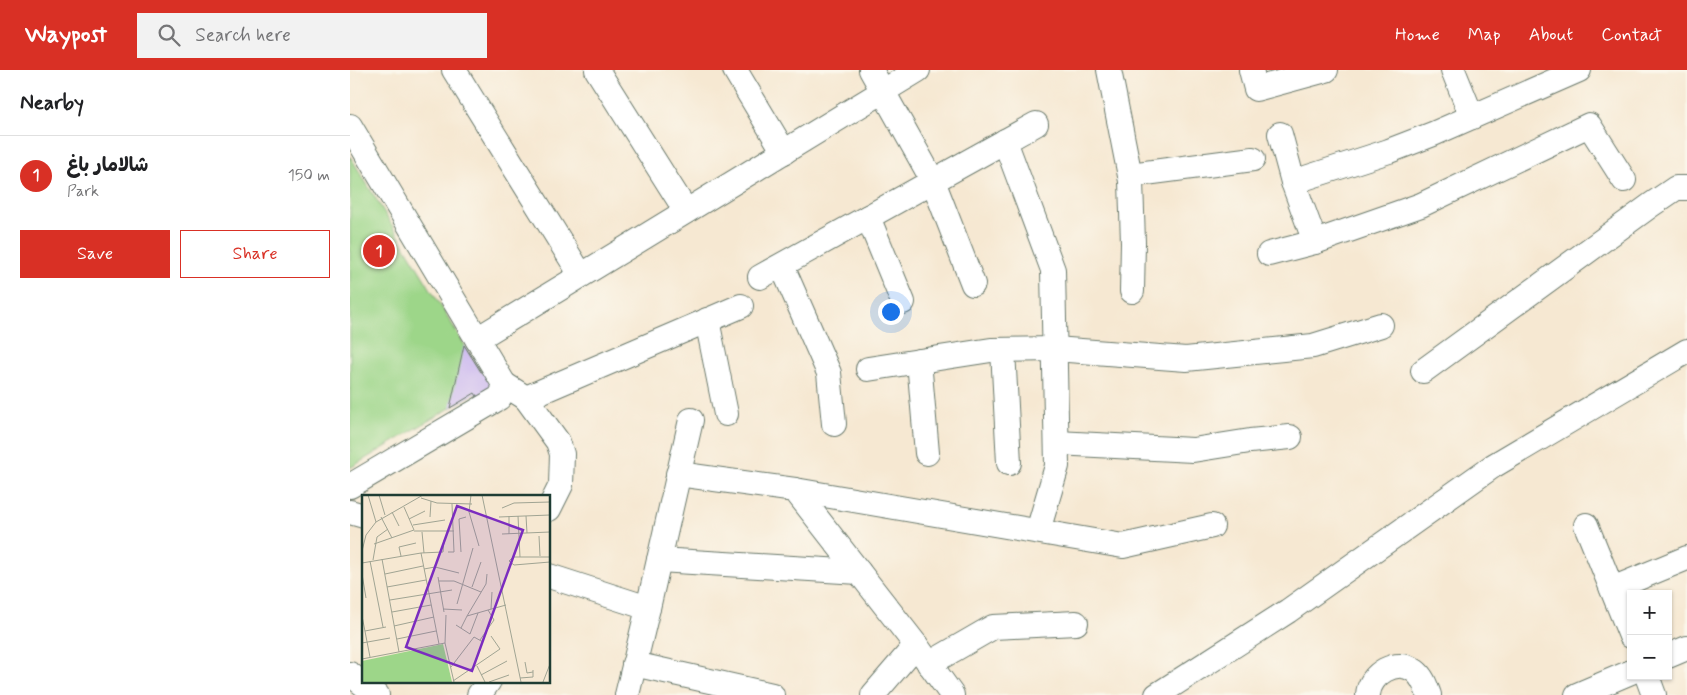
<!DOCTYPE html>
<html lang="en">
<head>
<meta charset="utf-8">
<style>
	body { margin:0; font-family:Mynerve,"Playpen Sans Arabic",sans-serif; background:#f2f2f2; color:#202124 }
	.controls { position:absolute; right:15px; bottom:15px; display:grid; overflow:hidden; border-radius:0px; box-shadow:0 1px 4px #0004 }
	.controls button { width:45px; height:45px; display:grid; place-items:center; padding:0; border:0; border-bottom:1px solid #e0e0e0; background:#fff; color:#202124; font:25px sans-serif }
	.you { position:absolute; left:540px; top:241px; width:18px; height:18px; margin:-12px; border:4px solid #fff; border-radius:50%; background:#1a73e8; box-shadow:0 0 0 8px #1a73e833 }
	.badge { display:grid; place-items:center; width:32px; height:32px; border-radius:50%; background:#d93025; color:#fff; font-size:16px; font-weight:700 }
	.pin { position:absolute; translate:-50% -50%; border:2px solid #fff; box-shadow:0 1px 5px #0006 }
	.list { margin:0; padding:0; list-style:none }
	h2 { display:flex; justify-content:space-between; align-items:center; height:65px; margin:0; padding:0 20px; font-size:21px }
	h2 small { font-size:16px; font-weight:400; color:#757577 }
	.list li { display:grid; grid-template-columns:32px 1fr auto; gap:15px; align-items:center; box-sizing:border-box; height:80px; padding:0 20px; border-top:1px solid #e0e0e0 }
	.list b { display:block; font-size:19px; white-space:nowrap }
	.list p { margin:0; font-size:16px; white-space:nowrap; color:#757577 }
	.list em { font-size:16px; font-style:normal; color:#757577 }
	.actions { display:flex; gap:10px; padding:15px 20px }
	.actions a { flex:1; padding:11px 0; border:1px solid #d93025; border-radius:0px; text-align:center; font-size:18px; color:#d93025 }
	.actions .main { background:#d93025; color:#fff }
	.icon { flex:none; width:28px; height:28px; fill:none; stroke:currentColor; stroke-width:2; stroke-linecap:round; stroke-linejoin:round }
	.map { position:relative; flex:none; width:1337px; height:625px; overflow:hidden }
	header { display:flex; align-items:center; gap:30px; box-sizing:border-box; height:70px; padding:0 25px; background:#d93025; color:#fff }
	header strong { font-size:24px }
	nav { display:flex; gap:28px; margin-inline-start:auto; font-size:18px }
	.search { width:350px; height:45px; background:#f2f2f2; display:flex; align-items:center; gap:12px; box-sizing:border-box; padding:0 18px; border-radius:0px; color:#757577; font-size:19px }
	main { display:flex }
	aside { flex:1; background:#fff }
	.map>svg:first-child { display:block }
	.green { fill:#9dd689; stroke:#5e8a5e }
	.building { fill:#ccb9ef }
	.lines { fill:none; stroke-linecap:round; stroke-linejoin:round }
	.street-casing { stroke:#6a796b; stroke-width:26 }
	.street { stroke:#fff; stroke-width:24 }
	.inset-road { fill:none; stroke:#a0a493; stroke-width:1 }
	.view { fill:#7b2cbf; fill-opacity:0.15; stroke:#7b2cbf; stroke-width:2.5 }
	.inset-edge { fill:none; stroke:#1f3d34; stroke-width:2.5 }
</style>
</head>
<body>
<header>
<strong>Waypost</strong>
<div class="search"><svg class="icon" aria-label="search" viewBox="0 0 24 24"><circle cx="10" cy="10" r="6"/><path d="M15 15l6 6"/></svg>Search here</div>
<nav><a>Home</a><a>Map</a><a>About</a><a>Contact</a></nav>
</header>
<main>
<aside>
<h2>Nearby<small></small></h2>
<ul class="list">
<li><span class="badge">1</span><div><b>شالامار باغ</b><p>Park</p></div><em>150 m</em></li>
</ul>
<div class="actions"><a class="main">Save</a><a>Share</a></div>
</aside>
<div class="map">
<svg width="1337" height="625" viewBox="0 0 1337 625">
	<rect width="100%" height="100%" fill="#fbf7ec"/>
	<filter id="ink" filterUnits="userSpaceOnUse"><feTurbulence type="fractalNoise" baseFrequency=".02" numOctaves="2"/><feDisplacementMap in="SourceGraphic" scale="10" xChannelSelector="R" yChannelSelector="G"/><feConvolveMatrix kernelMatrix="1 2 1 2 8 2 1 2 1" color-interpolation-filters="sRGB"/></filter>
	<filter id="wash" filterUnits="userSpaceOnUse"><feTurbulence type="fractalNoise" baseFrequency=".0096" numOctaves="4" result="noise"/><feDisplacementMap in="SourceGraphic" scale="20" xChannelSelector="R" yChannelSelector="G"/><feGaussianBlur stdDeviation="1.12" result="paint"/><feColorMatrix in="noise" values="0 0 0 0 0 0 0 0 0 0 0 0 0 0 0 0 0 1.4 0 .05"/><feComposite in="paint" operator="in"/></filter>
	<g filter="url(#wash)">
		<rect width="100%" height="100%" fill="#f6e8d2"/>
		<!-- green -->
		<path class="green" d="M0,86L131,302L138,329L127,326L125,323L0,398Z"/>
		<g id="blocks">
			<!-- building -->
			<path class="building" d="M114,275L131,302L134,301L150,312L138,329L127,326L125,323L100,338Z"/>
		</g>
	</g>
	<g filter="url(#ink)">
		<use href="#blocks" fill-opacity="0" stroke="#6a796b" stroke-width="1"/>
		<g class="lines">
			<defs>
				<g id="street">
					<path d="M104,0L231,205"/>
					<path d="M247,0L336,141"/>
					<path d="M385,0L434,82"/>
					<path d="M521,0L583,111L623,214"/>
					<path d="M759,0L781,111L783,173L782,221"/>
					<path d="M901,0L906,19L976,0"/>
					<path d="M1103,0L1122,47"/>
					<path d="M0,56L154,314L153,322L149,328L0,416"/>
					<path d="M930,64L943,112L1039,81L1083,64L1229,0"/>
					<path d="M655,71L703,200L707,396L688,461"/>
					<path d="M780,105L903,89"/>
					<path d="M518,147L553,232"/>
					<path d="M965,172L1071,135L1239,55L1274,110"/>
					<path d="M919,184L965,172L943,112"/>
					<path d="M432,196L479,303L484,354"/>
					<path d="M410,207L686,54"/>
					<path d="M357,250L376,344"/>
					<path d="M127,269L568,0"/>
					<path d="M653,280L659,393"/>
					<path d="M569,291L577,383"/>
					<path d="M518,299L641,280L705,279L836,289L963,276L1031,255"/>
					<path d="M1073,301L1301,135L1326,118H1337"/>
					<path d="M154,314L176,328L391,236"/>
					<path d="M176,328L208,372L212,384L211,415L199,439"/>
					<path d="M707,373L843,380L900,371L940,367"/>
					<path d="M328,404L445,420L566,575"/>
					<path d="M445,420L773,476L862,456"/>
					<path d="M0,442L14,446"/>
					<path d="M1236,455L1281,566"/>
					<path d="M309,490L509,502"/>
					<path d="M199,506L298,538L277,625"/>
					<path d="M1262,519L1337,488"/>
					<path d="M298,538L341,350"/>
					<path d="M1318,586L1337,578"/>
					<path d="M284,594L422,625"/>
					<path d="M579,594L643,557L726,553"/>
					<path d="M0,604L27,625"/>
					<path d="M1297,606L1304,625"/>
					<path d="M129,625L139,611"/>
					<path d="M523,625L566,575L602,625"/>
					<path d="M807,625L938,541L1143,396L1337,281"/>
					<path d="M1018,625C1019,604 1047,587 1065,601C1073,607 1076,617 1079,625"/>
					<path d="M1227,625L1281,602"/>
				</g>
			</defs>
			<!-- street casing -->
			<use href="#street" class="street-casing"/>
			<!-- street -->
			<use href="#street" class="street"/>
		</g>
	</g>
	<!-- overview -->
	<g transform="translate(12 425)">
		<rect width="188" height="188" fill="#f6e8d2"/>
		<path d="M81,149L90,187H0V166Z" fill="#9dd689"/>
		<path class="inset-road" d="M6,0L14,27M17,0L23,20M109,0L107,17L117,51M120,0L159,187M59,3L75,8L110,9M140,13L152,8L188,7M30,17L37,31M147,21V39M156,21L158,62M164,21L165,38M19,22L30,43M68,22L69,6M137,22L188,20M47,24L63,16M51,30L83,25M52,36H92M60,37L62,58M140,39L188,37M177,41L178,61M12,49L52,35L42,12M0,56L4,40L14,27L61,0M86,57H92L90,9M99,57L97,24L104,22M59,58L81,57L82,45M39,61L37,52L54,48M188,62H151L147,66L152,70L188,67M20,64L37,157M11,65L15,42L26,34M8,66L21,132M0,68L59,58L77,149M62,74L73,72L97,78M0,79L4,103M23,79L61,71M76,82L82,117M77,86H92L119,97M25,92L64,85M110,92L119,67M28,105L90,95M95,109L111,53M81,114L100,115M129,114L130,97M30,117L69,110M0,121L8,162M105,121L124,89L125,79M94,130L108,139M32,131L72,122M99,133L105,121L126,115M3,136L24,132M108,139L116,118M35,144L74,136M118,145L132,125L126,115L144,110M0,148L28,143M83,148L84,120M0,164L83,148L92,187M163,167L165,178L171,177M115,171L123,187M89,172L112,142L121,147M119,180L145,166M158,183L171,182V175M91,186L138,154L129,141M127,187L147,180M181,187L188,169"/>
		<path class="view" d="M95,11L161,35L110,176L44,152Z"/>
		<rect width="188" height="188" class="inset-edge"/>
	</g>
</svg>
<div class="controls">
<button>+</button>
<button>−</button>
</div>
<div class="you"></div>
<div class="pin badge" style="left:29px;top:181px">1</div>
</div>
</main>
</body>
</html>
